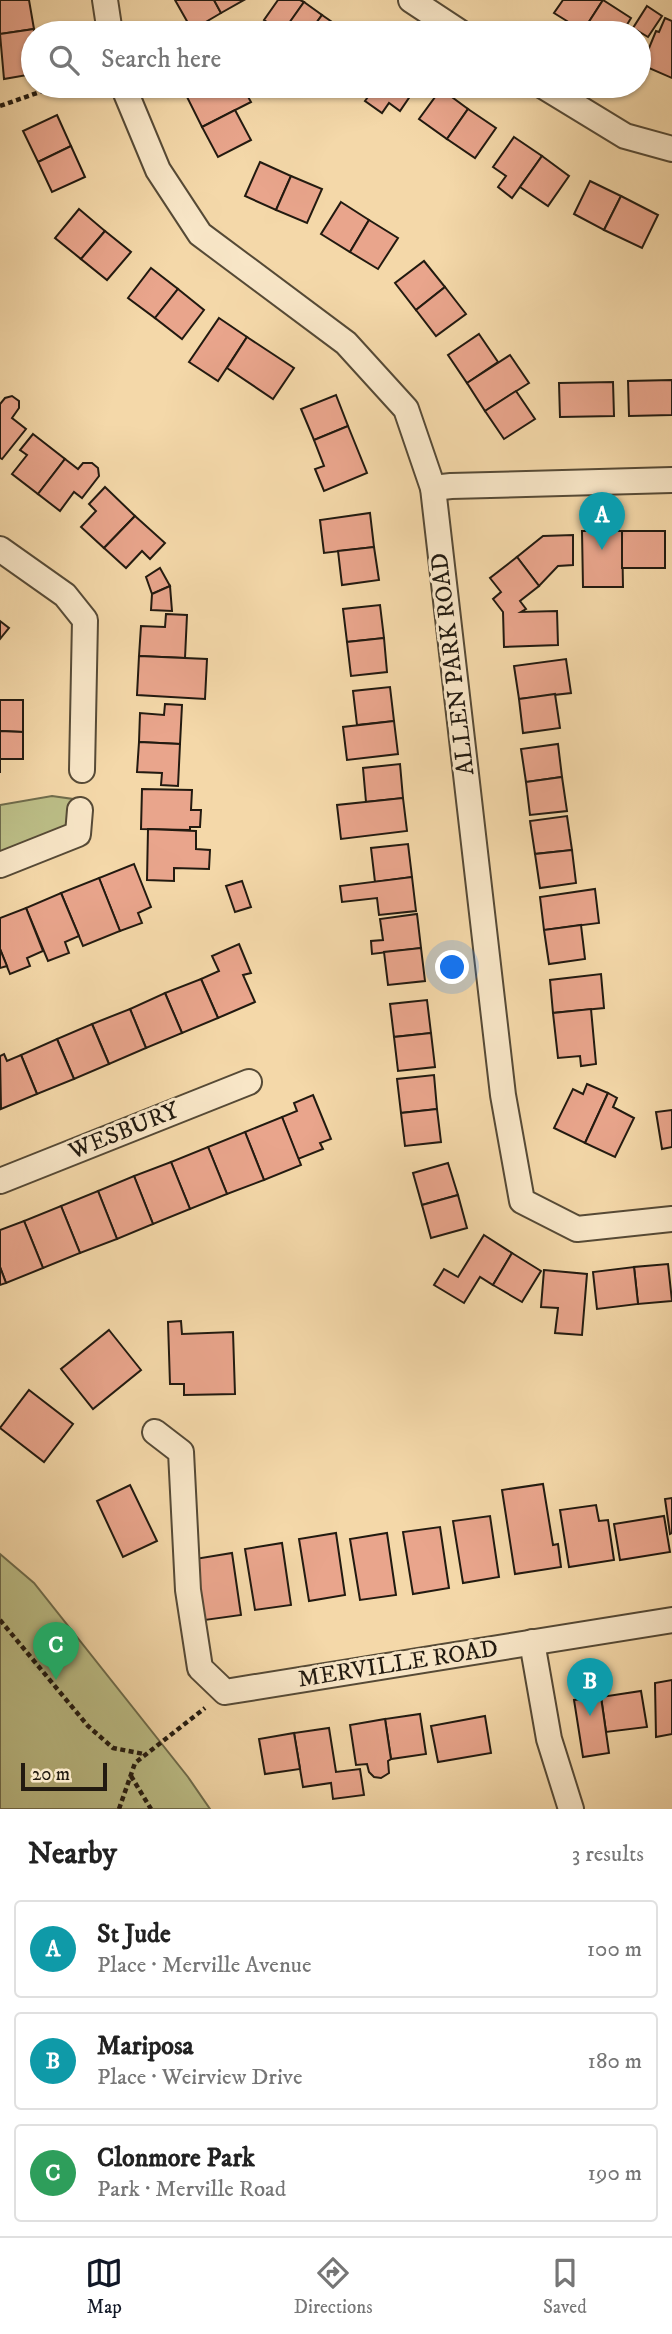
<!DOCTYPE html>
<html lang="en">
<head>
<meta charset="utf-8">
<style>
	body { margin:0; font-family:"IM FELL DW Pica",serif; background:#f6f6f6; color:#222 }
	.scale { position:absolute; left:21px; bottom:18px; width:86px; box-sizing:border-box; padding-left:7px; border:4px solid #221a10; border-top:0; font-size:19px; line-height:24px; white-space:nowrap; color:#221a10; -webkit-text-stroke:5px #f8e6c7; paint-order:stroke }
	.you { position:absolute; left:453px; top:968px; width:24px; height:24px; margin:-18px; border:5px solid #fff; border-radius:50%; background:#1a73e8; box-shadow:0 0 0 10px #1a73e833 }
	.badge { display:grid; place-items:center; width:46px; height:46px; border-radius:50%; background:#111827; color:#fff; font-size:23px; font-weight:700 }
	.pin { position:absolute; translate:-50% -58px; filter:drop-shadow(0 2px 4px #0008) }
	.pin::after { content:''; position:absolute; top:37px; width:24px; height:21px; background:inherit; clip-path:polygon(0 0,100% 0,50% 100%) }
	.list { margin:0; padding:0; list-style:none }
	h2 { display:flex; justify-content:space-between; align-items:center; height:91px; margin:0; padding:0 28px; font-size:30px }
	h2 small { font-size:23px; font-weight:400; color:#767676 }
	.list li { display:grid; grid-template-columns:46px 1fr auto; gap:21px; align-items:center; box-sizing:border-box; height:98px; margin:0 14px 14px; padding:0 14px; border:2px solid #e0e0e0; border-radius:7px }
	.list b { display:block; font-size:26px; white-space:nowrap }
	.list p { margin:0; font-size:23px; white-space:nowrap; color:#767676 }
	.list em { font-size:23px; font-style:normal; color:#767676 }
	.icon { flex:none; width:38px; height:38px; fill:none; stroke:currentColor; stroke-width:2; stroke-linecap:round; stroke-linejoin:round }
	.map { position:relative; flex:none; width:672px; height:1809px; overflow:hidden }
	.search { position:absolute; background:#fff; box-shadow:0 2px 5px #0004; left:21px; right:21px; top:21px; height:77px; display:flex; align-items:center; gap:18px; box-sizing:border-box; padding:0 24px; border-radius:38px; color:#767676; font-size:26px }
	.sheet { height:427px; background:#fff }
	nav { display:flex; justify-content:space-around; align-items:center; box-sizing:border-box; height:98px; border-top:2px solid #e0e0e0; background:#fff; font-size:19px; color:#767676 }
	nav a { display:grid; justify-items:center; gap:4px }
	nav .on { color:#111827 }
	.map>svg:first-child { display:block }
	.green { fill:#bcbe87; stroke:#6f6c4c; stroke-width:2 }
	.building { fill:#e9a58c; stroke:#221a10; stroke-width:2 }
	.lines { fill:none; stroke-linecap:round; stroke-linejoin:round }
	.street-casing { stroke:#564a36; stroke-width:28 }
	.path { stroke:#221a10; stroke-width:4.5; stroke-dasharray:5 3.5; stroke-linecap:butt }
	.street { stroke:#f8e6c7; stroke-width:24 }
	.labels { text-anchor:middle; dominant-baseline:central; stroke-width:6; stroke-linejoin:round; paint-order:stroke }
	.street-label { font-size:24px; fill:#221a10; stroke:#f8e6c7 }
</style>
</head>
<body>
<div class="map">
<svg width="672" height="1809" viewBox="0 0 672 1809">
	<rect width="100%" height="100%" fill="#f4d8a9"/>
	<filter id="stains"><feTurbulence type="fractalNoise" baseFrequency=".00286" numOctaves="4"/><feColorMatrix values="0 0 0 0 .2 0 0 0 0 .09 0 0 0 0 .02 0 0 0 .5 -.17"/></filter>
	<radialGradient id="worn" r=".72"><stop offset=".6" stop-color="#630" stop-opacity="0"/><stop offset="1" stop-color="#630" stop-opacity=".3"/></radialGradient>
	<!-- green -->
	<g class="green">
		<path d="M52,796L73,799L78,834L0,865V805Z"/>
		<path d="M0,1554L34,1583L188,1777L210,1809H0Z"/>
	</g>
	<!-- building -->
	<g class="building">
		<path d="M0,0H29L34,29L0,34Z"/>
		<path d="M175,0H214L221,13L192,30Z"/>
		<path d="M214,0H244L221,13Z"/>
		<path d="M278,0H300L304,2L283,33L264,20Z"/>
		<path d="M563,0H603L583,31L554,13Z"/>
		<path d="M603,0L631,18L622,33L583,31Z"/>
		<path d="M304,2L322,15L309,33H282Z"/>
		<path d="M647,6L662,16L648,37L633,28Z"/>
		<path d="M322,15L348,33H309Z"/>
		<path d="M665,18L672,21V78L642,65L656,31L659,32Z"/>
		<path d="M34,29L33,74L4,79L0,34Z"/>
		<path d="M188,86H223L227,94L242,86L251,102L202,127L187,97L192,94Z"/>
		<path d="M376,86H417L400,111L389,103L382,113L365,101Z"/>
		<path d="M441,89L468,109L447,139L419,119Z"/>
		<path d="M468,109L496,128L475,158L447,139Z"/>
		<path d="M235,110L251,140L218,157L202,127Z"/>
		<path d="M57,115L71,146L38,162L23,131Z"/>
		<path d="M514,137L542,156L512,198L498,187L506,176L493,167Z"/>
		<path d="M71,146L85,177L52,192L38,162Z"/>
		<path d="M542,156L569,176L548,206L520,187Z"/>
		<path d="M260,162L291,176L276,210L245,196Z"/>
		<path d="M291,176L322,189L307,223L276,210Z"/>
		<path d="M590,181L621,196L604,230L574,214Z"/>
		<path d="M621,196L658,215L642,248L604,230Z"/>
		<path d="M341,202L369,220L350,252L321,234Z"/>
		<path d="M79,209L105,231L81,259L55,238Z"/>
		<path d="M369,220L398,238L378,269L350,252Z"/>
		<path d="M105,231L131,252L107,280L81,259Z"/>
		<path d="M424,261L445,287L416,310L395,283Z"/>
		<path d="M151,268L178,289L155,318L128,298Z"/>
		<path d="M445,287L466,314L436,336L416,310Z"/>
		<path d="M178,289L204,310L182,339L155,318Z"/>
		<path d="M219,318L247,337L218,381L189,362Z"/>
		<path d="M479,334L498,362L467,383L448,355Z"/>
		<path d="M247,337L294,368L273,399L227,368Z"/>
		<path d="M510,355L529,383L485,411L467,383Z"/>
		<path d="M672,380V415L629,416L628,381Z"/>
		<path d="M613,382L614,416L560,417L559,383Z"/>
		<path d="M516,391L535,419L504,439L485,411Z"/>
		<path d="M336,395L348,426L314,440L301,409Z"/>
		<path d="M12,396L19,401V408L12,418L26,429L2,459L0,458V404L5,398Z"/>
		<path d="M348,426L367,473L324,491L315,469L324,466L314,440Z"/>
		<path d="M33,434L65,459L38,494L12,474L27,455L20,450Z"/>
		<path d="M65,459L78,469L83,463H92L98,468L99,476L82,498L74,492L60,511L38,494Z"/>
		<path d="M105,487L135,516L104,548L81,527L96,511L89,504Z"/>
		<path d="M370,513L374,547L324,553L320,520Z"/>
		<path d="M135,516L165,543L150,559L142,551L126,568L104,548Z"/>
		<path d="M582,531H622L623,587H583Z"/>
		<rect x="622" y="531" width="43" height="37"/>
		<path d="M573,535V565L558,566L539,586L517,557L543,536Z"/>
		<path d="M374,547L379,580L342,585L338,551Z"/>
		<path d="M517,557L539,586L520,601L526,609L521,612L557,611L558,645L504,647L503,612L493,599L501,592L490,578Z"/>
		<path d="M160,568L170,586L152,594L146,577Z"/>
		<path d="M170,586L172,611L151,610L152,594Z"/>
		<path d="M380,605L384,638L347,642L343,609Z"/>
		<path d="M166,614L187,615L185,658L139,656L141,626L165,627Z"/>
		<path d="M0,621L9,628L0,639Z"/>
		<path d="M384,638L387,672L351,676L347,642Z"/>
		<path d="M139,656L207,659L205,699L137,695Z"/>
		<path d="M566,659L571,693L519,699L514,666Z"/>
		<path d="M390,687L394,721L357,725L353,691Z"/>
		<path d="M555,694L560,728L523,733L519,699Z"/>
		<path d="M0,700H23V732L0,731Z"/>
		<path d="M165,704L182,705L180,744L139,742L140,713L164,715Z"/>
		<path d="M394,721L398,754L347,760L343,727Z"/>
		<path d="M0,731L23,732V759H0V773Z"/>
		<path d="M139,742L180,744L178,786L161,785L162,773L137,772Z"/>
		<path d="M558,744L562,777L526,782L521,749Z"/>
		<path d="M400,764L403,798L366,802L363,768Z"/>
		<path d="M562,777L567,811L530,815L526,782Z"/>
		<path d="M142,789L192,790L191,810H201L200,827H190V830L141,829Z"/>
		<path d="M403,798L407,831L341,839L337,805Z"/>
		<path d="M567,816L572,850L535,854L530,821Z"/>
		<path d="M148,829L196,831V849L210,850L209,869L174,868V881L147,880Z"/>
		<path d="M408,844L412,877L375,882L371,848Z"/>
		<path d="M572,850L576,883L540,888L535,854Z"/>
		<path d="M134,864L151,907L138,913L142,923L120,931L99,878Z"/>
		<path d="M412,877L416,911L379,915L377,898L342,902L340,886Z"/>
		<path d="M99,878L120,931L83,946L61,893Z"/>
		<path d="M242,881L251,907L235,912L226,886Z"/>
		<path d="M595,889L599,923L544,930L540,897Z"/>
		<path d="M61,893L79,936L65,942L69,953L48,961L26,908Z"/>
		<path d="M26,908L43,951L27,958L30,966L10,974L0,949V918Z"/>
		<path d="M417,914L421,948L372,954L371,941L383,940L380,919Z"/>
		<path d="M581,925L585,959L549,964L544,930Z"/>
		<path d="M239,944L251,973L243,975L255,1002L218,1018L201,979L219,971L212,956Z"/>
		<path d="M421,948L425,981L388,985L384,952Z"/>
		<path d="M0,949L7,966L0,968Z"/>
		<path d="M601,974L604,1008L553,1013L550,980Z"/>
		<path d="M201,979L218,1018L182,1033L165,993Z"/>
		<path d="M165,993L182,1033L146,1048L130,1009Z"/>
		<path d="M427,1000L431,1033L394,1037L390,1004Z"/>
		<path d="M130,1009L146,1048L109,1064L92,1024Z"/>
		<path d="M591,1009L596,1064L581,1066L580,1056L558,1058L553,1013Z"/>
		<path d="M92,1024L109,1064L74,1079L57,1039Z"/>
		<path d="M431,1033L435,1067L398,1071L394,1037Z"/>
		<path d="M57,1039L74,1079L37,1094L21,1055Z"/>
		<path d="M4,1054L7,1061L21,1055L37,1094L1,1109L0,1056Z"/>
		<path d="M434,1075L437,1109L401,1113L397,1079Z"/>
		<path d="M587,1084L608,1093L585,1143L554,1128L573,1089L583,1094Z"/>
		<path d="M608,1093L617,1098L613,1107L634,1118L615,1157L585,1143Z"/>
		<path d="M313,1095L331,1139L320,1143L323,1149L298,1159L282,1117L297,1111L294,1103Z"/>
		<path d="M437,1109L441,1142L405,1146L401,1113Z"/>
		<path d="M672,1110V1147L662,1149L656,1112Z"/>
		<path d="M282,1117L301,1165L264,1180L245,1132Z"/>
		<path d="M245,1132L264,1180L227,1194L208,1147Z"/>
		<path d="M208,1147L227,1194L190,1209L171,1162Z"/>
		<path d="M171,1162L190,1209L153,1224L134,1176Z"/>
		<path d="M448,1163L458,1195L422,1205L413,1173Z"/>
		<path d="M134,1176L153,1224L117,1239L98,1191Z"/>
		<path d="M98,1191L117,1239L80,1253L61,1206Z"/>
		<path d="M458,1195L467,1228L431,1238L422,1205Z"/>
		<path d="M61,1206L80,1253L43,1268L24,1221Z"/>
		<path d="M24,1221L43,1268L6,1283L0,1267V1230Z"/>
		<path d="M484,1235L512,1253L493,1285L480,1277L464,1303L434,1285L444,1269L458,1277Z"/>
		<path d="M512,1253L541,1271L522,1302L493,1285Z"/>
		<path d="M668,1264L672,1301L638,1304L634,1267Z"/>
		<path d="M0,1267L6,1283L0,1285Z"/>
		<path d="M634,1267L638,1304L597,1309L593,1272Z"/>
		<path d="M544,1270L587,1274L582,1335L555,1333L558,1308L541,1307Z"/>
		<path d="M181,1321L182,1334L233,1332L235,1394L184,1395V1384H170L168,1322Z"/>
		<path d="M109,1330L141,1370L93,1409L61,1369Z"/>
		<path d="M29,1390L73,1424L44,1462L0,1428Z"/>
		<path d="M543,1484L553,1545L558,1544L561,1567L515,1574L502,1490Z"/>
		<path d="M130,1485L157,1541L123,1557L97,1501Z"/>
		<path d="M672,1498V1533L670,1534L665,1499Z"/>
		<path d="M596,1505L599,1521L608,1520L614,1560L569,1567L560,1510Z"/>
		<path d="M490,1516L499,1577L463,1583L453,1521Z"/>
		<path d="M664,1516L670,1552L620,1560L614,1524Z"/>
		<path d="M440,1527L449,1588L413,1594L403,1532Z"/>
		<path d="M336,1533L345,1595L309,1601L299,1539Z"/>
		<path d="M387,1533L396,1595L360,1600L350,1539Z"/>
		<path d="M282,1543L291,1605L255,1610L245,1549Z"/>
		<path d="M232,1553L241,1615L205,1620L195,1559Z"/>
		<path d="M672,1680V1734L656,1737L655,1683Z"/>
		<path d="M641,1691L647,1727L606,1732L601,1697Z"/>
		<path d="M601,1697L609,1753L583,1757L574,1700Z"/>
		<path d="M420,1714L426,1754L391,1759L385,1719Z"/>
		<path d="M485,1716L491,1753L438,1762L431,1726Z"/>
		<path d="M385,1719L391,1759L388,1761L389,1773L381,1778L374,1777L369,1772L367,1764L356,1765L350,1725Z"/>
		<path d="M329,1728L336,1772L360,1769L364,1795L333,1799L331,1783L303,1787L294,1733Z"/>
		<path d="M294,1733L300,1769L265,1774L259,1739Z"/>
	</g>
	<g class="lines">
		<defs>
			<g id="street">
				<path d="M105,0L110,33"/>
				<path d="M411,0L461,33"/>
				<path d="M123,86L158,170L200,234L346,343L406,409L433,488L503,1095L522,1201L577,1229L672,1219"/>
				<path d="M543,86L625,136L672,149"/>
				<path d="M433,488L451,486L672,480"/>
				<path d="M0,549L65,595L85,620L82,770"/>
				<path d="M0,865L78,834L80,810"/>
				<path d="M0,1181L249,1082"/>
				<path d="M155,1432L181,1452L188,1590L200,1668L225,1692L672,1620"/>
				<path d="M532,1642L549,1739L571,1809"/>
			</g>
		</defs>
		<!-- street casing -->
		<use href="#street" class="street-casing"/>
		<!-- path -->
		<g class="path">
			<path d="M0,106L57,86"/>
			<path d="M0,1620L88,1726L113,1748L144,1754"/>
			<path d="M131,1776L151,1809"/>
			<path d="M119,1809L135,1763L205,1708"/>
		</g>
		<!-- street -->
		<use href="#street" class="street"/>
	</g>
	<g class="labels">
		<!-- street labels -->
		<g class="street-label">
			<text transform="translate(453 664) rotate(-97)">ALLEN PARK ROAD</text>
			<text transform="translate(124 1131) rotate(-22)">WESBURY</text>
			<text transform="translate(398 1664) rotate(-9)">MERVILLE ROAD</text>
		</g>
	</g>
	<rect width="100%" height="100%" filter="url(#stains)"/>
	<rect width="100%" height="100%" fill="url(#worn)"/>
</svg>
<div class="scale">20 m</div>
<div class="you"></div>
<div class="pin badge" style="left:602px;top:550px;background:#0f9aa8">A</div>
<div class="pin badge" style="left:590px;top:1716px;background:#0f9aa8">B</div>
<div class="pin badge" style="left:56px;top:1680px;background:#2e9e5b">C</div>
<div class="search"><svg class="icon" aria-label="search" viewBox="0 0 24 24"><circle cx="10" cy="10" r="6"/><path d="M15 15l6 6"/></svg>Search here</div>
</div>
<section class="sheet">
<h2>Nearby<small>3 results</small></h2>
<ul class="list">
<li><span class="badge" style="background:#0f9aa8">A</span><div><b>St Jude</b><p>Place · Merville Avenue</p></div><em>100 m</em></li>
<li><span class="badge" style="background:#0f9aa8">B</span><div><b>Mariposa</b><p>Place · Weirview Drive</p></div><em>180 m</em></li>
<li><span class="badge" style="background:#2e9e5b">C</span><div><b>Clonmore Park</b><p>Park · Merville Road</p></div><em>190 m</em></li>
</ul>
</section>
<nav>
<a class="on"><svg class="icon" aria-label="map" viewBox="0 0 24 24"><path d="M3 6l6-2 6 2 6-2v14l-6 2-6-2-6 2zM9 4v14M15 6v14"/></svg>Map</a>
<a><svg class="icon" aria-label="directions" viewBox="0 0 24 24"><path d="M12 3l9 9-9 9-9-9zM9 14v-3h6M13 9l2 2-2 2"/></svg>Directions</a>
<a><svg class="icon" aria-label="saved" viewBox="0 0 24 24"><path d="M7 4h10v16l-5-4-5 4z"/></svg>Saved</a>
</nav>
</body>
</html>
